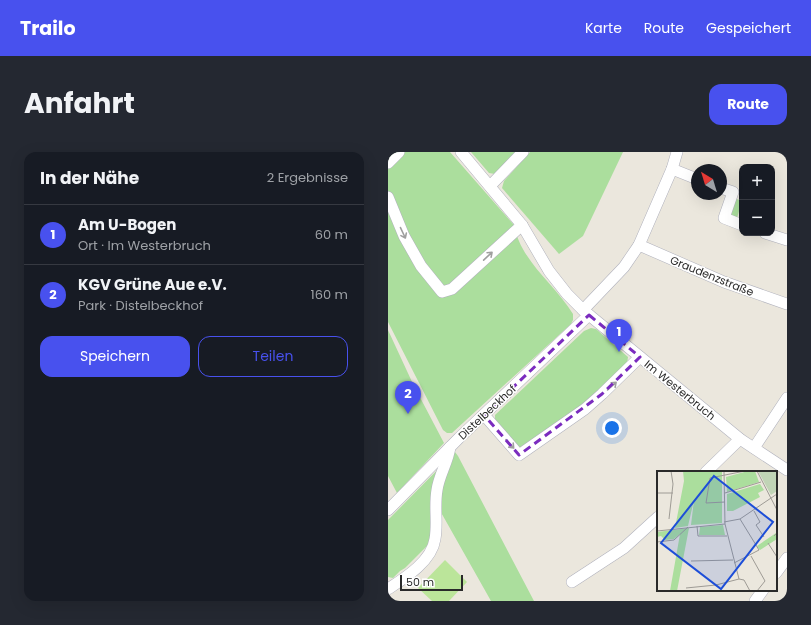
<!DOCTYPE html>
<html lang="de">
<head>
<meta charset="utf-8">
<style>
	body { margin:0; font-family:Poppins,sans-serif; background:#242831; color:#f1f3f6 }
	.controls { position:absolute; right:12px; top:12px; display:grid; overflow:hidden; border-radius:8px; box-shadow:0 4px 16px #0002 }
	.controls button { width:36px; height:36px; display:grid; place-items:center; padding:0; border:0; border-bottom:1px solid #363941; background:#171b24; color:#f1f3f6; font:20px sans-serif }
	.compass { position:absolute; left:303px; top:12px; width:36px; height:36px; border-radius:50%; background:#171b24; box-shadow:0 4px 16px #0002; rotate:322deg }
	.scale { position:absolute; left:12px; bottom:10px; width:63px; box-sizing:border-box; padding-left:4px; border:2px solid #2a2a2a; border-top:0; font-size:11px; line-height:14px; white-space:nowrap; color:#2a2a2a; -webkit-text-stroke:3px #fff; paint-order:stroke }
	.you { position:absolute; left:224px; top:276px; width:14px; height:14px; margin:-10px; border:3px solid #fff; border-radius:50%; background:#1a73e8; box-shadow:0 0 0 6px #1a73e833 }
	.badge { display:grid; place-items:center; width:26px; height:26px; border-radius:50%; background:#4851ee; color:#fff; font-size:13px; font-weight:700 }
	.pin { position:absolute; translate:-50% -33px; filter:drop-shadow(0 1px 2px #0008) }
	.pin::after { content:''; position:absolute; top:21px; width:14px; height:12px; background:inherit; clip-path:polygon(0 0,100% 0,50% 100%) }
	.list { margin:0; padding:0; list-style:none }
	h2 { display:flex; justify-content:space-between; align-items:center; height:52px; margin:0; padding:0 16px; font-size:17px }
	h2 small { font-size:13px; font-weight:400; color:#9ea1a6 }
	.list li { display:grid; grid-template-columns:26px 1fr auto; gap:12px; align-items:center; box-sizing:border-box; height:60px; padding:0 16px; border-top:1px solid #363941 }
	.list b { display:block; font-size:15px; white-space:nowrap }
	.list p { margin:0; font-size:13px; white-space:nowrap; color:#9ea1a6 }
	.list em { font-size:13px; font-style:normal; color:#9ea1a6 }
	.actions { display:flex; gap:8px; padding:12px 16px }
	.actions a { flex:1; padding:9px 0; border:1px solid #4851ee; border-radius:12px; text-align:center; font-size:14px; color:#4851ee }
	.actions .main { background:#4851ee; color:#fff }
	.map { position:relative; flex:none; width:399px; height:449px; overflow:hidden; border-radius:12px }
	header { display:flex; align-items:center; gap:24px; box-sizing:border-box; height:56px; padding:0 20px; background:#4851ee; color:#fff }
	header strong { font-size:19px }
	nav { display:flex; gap:22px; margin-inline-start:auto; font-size:14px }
	.intro { display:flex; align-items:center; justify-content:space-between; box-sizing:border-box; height:96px; padding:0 24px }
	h1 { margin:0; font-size:28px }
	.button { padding:10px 18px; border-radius:12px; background:#4851ee; color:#fff; font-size:14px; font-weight:700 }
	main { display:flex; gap:24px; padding:0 24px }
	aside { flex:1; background:#171b24; border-radius:12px; box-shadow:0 4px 16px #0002 }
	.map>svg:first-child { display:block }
	.green { fill:#abde9d }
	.pitch { fill:#bbe59a }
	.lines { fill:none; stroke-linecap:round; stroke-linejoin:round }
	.minor-casing { stroke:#b1b2bd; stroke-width:12 }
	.minor { stroke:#fff; stroke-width:11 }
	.oneway { stroke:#9f9f9f }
	.marked { fill:none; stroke:#7b2cbf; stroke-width:3; stroke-dasharray:8 5; stroke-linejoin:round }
	.labels { text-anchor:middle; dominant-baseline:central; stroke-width:3; stroke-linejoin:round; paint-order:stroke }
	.street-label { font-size:11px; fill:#2a2a2a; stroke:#fff }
	.inset-road { fill:none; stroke:#9e9b95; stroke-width:1 }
	.view { fill:#1d4ed8; fill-opacity:0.15; stroke:#1d4ed8; stroke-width:2 }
	.inset-edge { fill:none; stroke:#2a2a2a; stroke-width:2 }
</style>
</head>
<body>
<header>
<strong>Trailo</strong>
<nav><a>Karte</a><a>Route</a><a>Gespeichert</a></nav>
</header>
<div class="intro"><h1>Anfahrt</h1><a class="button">Route</a></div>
<main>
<aside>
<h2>In der Nähe<small>2 Ergebnisse</small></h2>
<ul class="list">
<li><span class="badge">1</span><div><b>Am U-Bogen</b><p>Ort · Im Westerbruch</p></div><em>60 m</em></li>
<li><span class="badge">2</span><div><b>KGV Grüne Aue e.V.</b><p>Park · Distelbeckhof</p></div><em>160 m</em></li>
</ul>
<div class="actions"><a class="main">Speichern</a><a>Teilen</a></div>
</aside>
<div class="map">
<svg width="399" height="449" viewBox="0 0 399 449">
	<rect width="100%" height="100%" fill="#ebe7dd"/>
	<!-- green -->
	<g class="green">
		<path d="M0,0H62L126,73C133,110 167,132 185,162V168L183,172L64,281H59L55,278L0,170Z"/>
		<path d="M83,0H129L107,22L101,21Z"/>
		<path d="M142,0H235L195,84L171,102L114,36L116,29Z"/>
		<path d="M346,46L354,49L349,66L340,63Z"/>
		<path d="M203,176L208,177L240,205L239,212L187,259L133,295H130L107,268V263L196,179Z"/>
		<path d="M0,178L25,232L56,291L9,341L0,324Z"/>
		<path d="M67,300L70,304L146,449H103L46,348L43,383L40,393L17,416L12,419L5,426L0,425V368Z"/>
	</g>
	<!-- pitch -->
	<path class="pitch" d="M57,408L79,430L61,449H44L30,436Z"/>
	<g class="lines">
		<defs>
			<g id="minor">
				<path d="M73,0L134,73L161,119L179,142L195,158L352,287L399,318"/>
				<path d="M0,11L11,0"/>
				<path d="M284,17L309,27"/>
				<path d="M102,34L135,0"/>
				<path d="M333,36L345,40L336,66L354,73"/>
				<path d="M0,45L16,84L33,114L54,140L64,137L134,73"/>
				<path d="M377,81L399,88"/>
				<path d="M251,93L336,130L399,152"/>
				<path d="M195,158L236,115L251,93L284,17L289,0"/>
				<path d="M96,263L131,303L197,257L214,242L252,205"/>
				<path d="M366,296L399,246"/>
				<path d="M318,320L352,287"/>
				<path d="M0,358L71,286L201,163"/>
				<path d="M388,421L399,406"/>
				<path d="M184,430L236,396L270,365"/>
				<path d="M0,437C17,426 44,409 47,387C50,371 46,355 49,338C51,323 60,310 62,295"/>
				<path d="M367,449L375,438"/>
			</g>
		</defs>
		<!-- minor casing -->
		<use href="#minor" class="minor-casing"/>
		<!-- minor -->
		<use href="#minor" class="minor"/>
	</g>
	<!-- one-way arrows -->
	<defs><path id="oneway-shaft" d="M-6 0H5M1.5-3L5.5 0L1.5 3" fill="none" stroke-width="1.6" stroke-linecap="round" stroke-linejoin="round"/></defs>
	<g class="oneway">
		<use href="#oneway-shaft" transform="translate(15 81) rotate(65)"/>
		<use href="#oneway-shaft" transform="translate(100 104) rotate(-43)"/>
		<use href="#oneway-shaft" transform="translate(224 234) rotate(-42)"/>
		<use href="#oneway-shaft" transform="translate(122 292) rotate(48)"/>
	</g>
	<!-- marked area -->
	<path class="marked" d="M201,163L252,205L214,242L131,303L96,263Z"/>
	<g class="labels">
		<!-- street labels -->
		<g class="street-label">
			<text transform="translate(324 124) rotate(22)">Graudenzstraße</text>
			<text transform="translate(292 238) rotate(39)">Im Westerbruch</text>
			<text transform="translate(99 260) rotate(-43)">Distelbeckhof</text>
		</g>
	</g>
	<!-- overview -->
	<g transform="translate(269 319)">
		<rect width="120" height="120" fill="#ebe7dd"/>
		<path d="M26,0H65V52L34,54L37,29L31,55L18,57L27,10ZM91,0H98L102,11L70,21L69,6ZM103,13L107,19L101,22L103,26L76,40H70V23ZM66,54L68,64H42L43,56ZM32,57L20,120H13L23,63L17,68L8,69L4,65L0,66V61ZM119,62L120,68L103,79L100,75Z" fill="#abde9d"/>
		<path d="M101,0H120V20L114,24Z" fill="#c0d4b6"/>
		<path class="inset-road" d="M67,0L68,53L82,108L87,109L93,120M100,0L120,39M0,22H16M68,22L104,11M68,31L49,32L53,7L88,0M97,40L103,51L99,54L107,66M12,48L16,13L14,0M67,51L83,48L120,23M40,55L41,65H70M0,60L68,53M117,65L120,62V53M0,71L17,69L31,56M111,72L120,86M94,85L108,110L100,120M34,90L76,89M77,92L102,79L83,48M29,117L59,114L82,108"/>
		<path class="view" d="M57,5L116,51L64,118L4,72Z"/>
		<rect width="120" height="120" class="inset-edge"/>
	</g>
</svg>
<div class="controls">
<button>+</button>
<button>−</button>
</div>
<svg class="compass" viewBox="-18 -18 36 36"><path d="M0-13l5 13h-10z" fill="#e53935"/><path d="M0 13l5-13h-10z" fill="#9ea1a6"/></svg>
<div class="scale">50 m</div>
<div class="you"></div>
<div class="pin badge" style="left:231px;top:200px">1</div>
<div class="pin badge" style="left:20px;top:262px">2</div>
</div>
</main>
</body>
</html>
